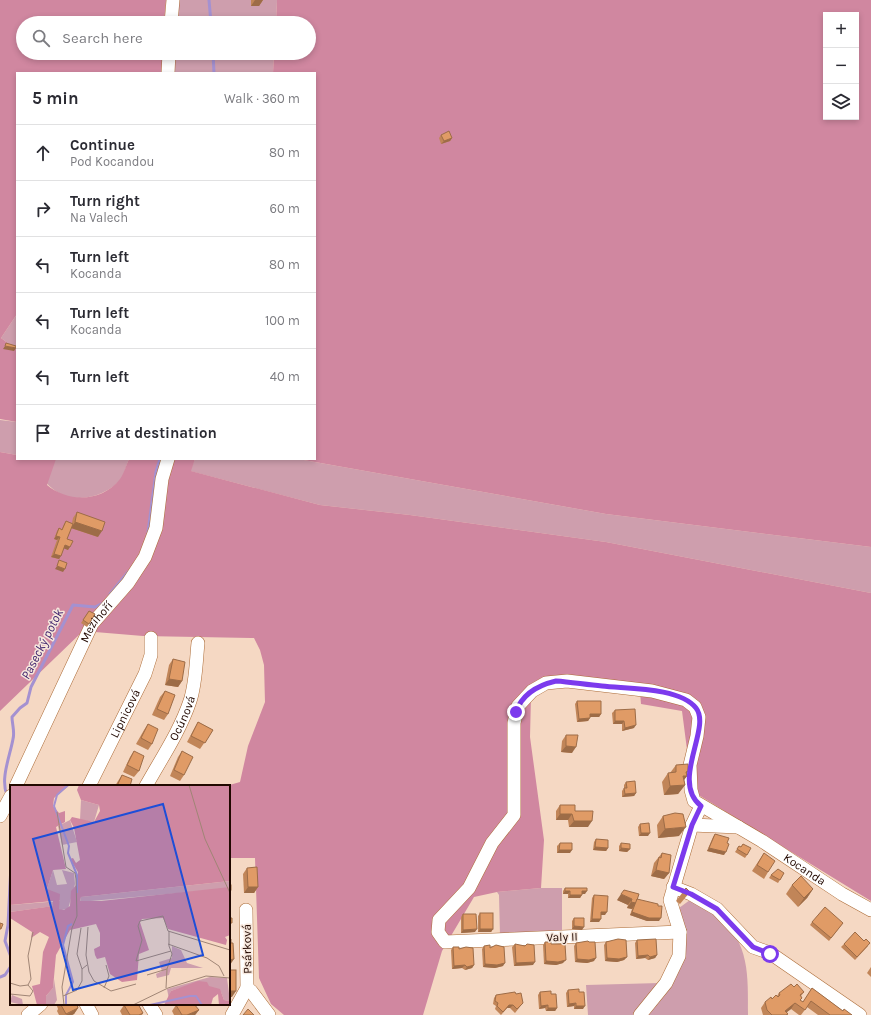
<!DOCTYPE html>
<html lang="en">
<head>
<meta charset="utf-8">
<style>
	body { margin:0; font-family:Karla,sans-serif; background:#f2f2f3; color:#2b2b33 }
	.controls { position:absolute; right:12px; top:12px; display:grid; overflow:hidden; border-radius:0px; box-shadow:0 2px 6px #0003 }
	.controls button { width:36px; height:36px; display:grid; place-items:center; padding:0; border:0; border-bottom:1px solid #e1e1e2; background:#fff; color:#2b2b33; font:20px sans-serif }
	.stop { position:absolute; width:12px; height:12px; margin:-9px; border:3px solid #7c3aed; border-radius:50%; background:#fff }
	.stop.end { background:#7c3aed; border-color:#fff; box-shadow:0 1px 4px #0008 }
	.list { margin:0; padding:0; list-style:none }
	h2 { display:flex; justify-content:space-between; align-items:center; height:52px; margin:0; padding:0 16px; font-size:17px }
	h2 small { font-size:13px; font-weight:400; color:#7c7c81 }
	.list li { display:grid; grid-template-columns:26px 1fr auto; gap:12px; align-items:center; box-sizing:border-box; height:56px; padding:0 16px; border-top:1px solid #e1e1e2 }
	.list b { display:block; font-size:15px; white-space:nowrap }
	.list p { margin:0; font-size:13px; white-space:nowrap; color:#7c7c81 }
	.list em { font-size:13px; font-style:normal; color:#7c7c81 }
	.icon { flex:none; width:22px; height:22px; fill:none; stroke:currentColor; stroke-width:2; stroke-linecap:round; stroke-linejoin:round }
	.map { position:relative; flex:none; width:871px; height:1015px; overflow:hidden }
	.search { position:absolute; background:#fff; box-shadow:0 2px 6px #0003; left:16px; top:16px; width:300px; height:44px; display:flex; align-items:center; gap:10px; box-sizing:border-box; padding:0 14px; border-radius:22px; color:#7c7c81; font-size:15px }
	.panel { position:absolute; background:#fff; box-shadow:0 2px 6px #0003; left:16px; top:72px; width:300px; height:388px; border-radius:0px }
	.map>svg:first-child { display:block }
	.green { fill:#ce9ead }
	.forest { fill:#d087a0; fill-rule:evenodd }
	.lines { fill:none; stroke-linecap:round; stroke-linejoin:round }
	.stream { stroke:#a491d1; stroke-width:3 }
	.minor-casing { stroke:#ac6b36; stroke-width:14 }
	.minor { stroke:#fff; stroke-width:13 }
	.wall { fill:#c18558 }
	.shaded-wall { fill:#9d6c47 }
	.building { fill:#e09b66; stroke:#9d6c47 }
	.route { stroke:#7c3aed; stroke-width:5 }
	.labels { text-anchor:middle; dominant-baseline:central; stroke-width:3; stroke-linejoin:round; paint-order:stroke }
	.street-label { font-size:12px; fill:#210800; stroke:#f7e8dd }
	.water-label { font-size:13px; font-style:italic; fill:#41246e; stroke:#f7e8dd }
	.inset-river { fill:none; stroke:#a491d1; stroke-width:2 }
	.inset-road { fill:none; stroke:#a08575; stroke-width:1 }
	.view { fill:#1d4ed8; fill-opacity:0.15; stroke:#1d4ed8; stroke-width:2 }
	.inset-edge { fill:none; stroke:#210800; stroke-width:2 }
</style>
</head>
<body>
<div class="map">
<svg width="871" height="1015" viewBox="0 0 871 1015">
	<rect width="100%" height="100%" fill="#f5d8c3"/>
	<!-- green -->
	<g class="green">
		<path d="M178,0H277L276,23H177Z"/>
		<path d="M175,53H274L273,73H174Z"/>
		<path d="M17,314V350L1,338Z"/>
		<path d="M0,420L17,422V455L0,452Z"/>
		<path d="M31,459H129C126,465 125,474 121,479C105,498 73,505 53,489C43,482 37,469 31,459Z"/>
		<path d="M195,459H298L606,514L871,547V593L606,542L410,515L320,505L190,471Z"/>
		<path d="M541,888H562V932L500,936L499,895L497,892Z"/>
		<path d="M690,900C699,905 711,908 718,915C750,944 748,975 748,1015H588L586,985L660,983L675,979C687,946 690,943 679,908Z"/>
	</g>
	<!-- forest -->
	<g class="forest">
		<path d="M0,0H166L164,23H23V53H163L162,73H17V314L1,338L17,350V422L0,419Z"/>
		<path d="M277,0H871V547L606,514L298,459H315V73H273L274,53H309V23H276ZM826,15H856V117H826Z"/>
		<path d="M0,452L17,455V459H56L47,485C69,503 102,502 120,479C124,474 126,465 129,459H195L191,471L320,505L410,515L606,542L871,593V901L697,794L689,765L682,711L641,704L640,692L550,686L531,696L530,737L544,840L541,888L497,892L474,897L442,951L423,1015H284L271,1004L259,978L255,858H229V786H226L240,782L248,746L265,702L264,665L260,650L254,638H251L143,636L83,631L0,711Z"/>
	</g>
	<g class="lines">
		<!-- stream -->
		<g class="stream">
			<path d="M209,0L211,23"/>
			<path d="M213,53L214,73"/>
			<path d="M148,532L156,472L160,459"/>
			<path d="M110,594L128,572"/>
			<path d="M7,795C0,779 10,756 13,739C15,732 12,724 12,717L20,708L27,703L31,687L73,605L95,607L103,603"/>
			<path d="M0,977L5,975L11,966V957L5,941L8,925L11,865"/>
		</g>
		<defs>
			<g id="minor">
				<path d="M171,23L173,0"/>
				<path d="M168,73L169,53"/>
				<path id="s1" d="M16,786L92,624L128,583L145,557L156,528L162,479L168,459"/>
				<path id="s2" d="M89,786L145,674L151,655V638"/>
				<path id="s3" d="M146,786C161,759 180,731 190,701C196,683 196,662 198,643"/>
				<path d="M0,816L11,796"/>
				<path d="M692,825L738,827"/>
				<path d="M673,887L691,894L717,909L753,947L770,953L860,1015"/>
				<path id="s4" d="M680,932L445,942L438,932L439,920L469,888L492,843L514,815V723L518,706L532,691L546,683L567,681L652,691L686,700L695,707L699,717L697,736L690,765L691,790L694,801L762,841L842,894L871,910"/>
				<path d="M247,988L251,991L269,1015"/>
				<path d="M86,1004L92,1015"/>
				<path d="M149,1004L156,1015"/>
				<path d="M28,1015L41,1004"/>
				<path d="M232,1015L247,988L246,910"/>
				<path d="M640,1015L666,983L679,956L680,932L670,900L692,825L701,806"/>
			</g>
		</defs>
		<!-- minor casing -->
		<use href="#minor" class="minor-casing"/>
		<!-- minor -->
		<use href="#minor" class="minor"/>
	</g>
	<!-- wall -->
	<g class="wall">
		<path d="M251,0H263L259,6H251Z"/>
		<path d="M441,135L452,138L450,141L441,144L439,138Z"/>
		<path d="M77,512L98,537L71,528L67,539L68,550L64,548L59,559L51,557L57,540L54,539L57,531L59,528L62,529L64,524L66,521L72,523L73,518Z"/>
		<path d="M89,611V624L87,627L81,623Z"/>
		<path d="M173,659L182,681L178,687L165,685L169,665Z"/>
		<path d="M165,691L168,714L164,720L152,715L160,697Z"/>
		<path d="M577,701L601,714L599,717H590L588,721L577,722L575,704Z"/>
		<path d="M615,710L634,728L622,731V724H613L612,713Z"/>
		<path d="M198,722L213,730L200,749L187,742L194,729Z"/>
		<path d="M148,724L152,744L148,750L136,744L144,730Z"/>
		<path d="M566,735L572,753L561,752L562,741Z"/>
		<path d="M134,751L139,771L134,777L123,772L130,757Z"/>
		<path d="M182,751L184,775L180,781L170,776L178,757Z"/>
		<path d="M676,765L688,771L687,774V776L684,780L685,785L678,794L664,795L662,782L668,773H670Z"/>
		<path d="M122,775L130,786H115L118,781Z"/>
		<path d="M626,782L636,793L634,796L622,797V791L624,788V785Z"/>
		<path d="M560,805L575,811L588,827H569L568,820H556V811Z"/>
		<path d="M663,816L679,836L658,838L657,825Z"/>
		<path d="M640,824L648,836H639L638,827Z"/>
		<path d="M715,834L724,855L707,851L713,837Z"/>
		<path d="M596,839L608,848L606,851L593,850L594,842Z"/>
		<path d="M560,843L570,853H557V846Z"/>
		<path d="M621,843L630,849L627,852L619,851V846Z"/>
		<path d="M743,844L747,855L745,858L735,852L739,846L741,847Z"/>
		<path d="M662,853L669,873L664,879L651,876L654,863Z"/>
		<path d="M764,853L768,872L764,879L752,871Z"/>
		<path d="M247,868L258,887L254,893H244L243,874Z"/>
		<path d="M784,873L778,883L769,878L771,875Z"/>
		<path d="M792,885L813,889L807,898L798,907L786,894Z"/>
		<path d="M565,888L585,894H582L580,898H568V894H563V891Z"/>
		<path d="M686,888L690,892L680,904L676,901Z"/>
		<path d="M594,895L605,915H601L599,922H590L592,898Z"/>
		<path d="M637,899L659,921H647L630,915L632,909L627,908L628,905L617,900Z"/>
		<path d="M480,913L493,929L491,932H478V916Z"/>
		<path d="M463,914L475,932L461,933V917Z"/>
		<path d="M574,918L582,930L572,929V921Z"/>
		<path d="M812,922L843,923L829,941L810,925Z"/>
		<path d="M637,940L657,955L655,958L648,960L645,958L636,959L635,943Z"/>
		<path d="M545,942L551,944L563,963L556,965L544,964L543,945Z"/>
		<path d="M606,942L627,957L624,960L617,962L605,961L604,945Z"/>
		<path d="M576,943L594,961L587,963L575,962L574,946Z"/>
		<path d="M515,944L533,965L514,966L512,947Z"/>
		<path d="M844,944L868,946L855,960L841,947Z"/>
		<path d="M484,946L490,948L503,966L495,968L483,967L482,949Z"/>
		<path d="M453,947L459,949L474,965L472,968L465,970L462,968L452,969L451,950Z"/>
		<path d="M871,967V977L867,973Z"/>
		<path d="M794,987L804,992L801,996L802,998L800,1000L803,1002L812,988L843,1011L852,1015H818L807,1007L801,1015H799L791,1009L787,1012L788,1014L787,1015H763L761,1008L765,1002L777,996L779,993Z"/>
		<path d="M568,990L579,992L583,1009H574V1006L567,1007L566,993Z"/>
		<path d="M540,992L551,994L557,1008L555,1011H546L545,1008L539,1009L538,995Z"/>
		<path d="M496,995L523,1003L515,1013L510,1008H507L501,1015L495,1009L496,1006L493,1004L494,998Z"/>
		<path d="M58,1004H77L78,1008L74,1014L72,1015H59L57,1011L58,1009L57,1006Z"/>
		<path d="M124,1005L143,1013L142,1015H122L120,1011Z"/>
		<path d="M176,1005L199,1010L195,1015H174L172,1011Z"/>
	</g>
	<!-- shaded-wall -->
	<g class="shaded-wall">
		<path d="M255,0H263L259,6H251Z"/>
		<path d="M452,138L450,141L441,144L444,141Z"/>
		<path d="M5,346L16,348L14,351L3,349Z"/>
		<path d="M75,522L102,531L98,537L71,528Z"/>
		<path d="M56,536L60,537L57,540L54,539Z"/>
		<path d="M65,545L70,547L68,550L63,548Z"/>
		<path d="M54,554L61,556L59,559L51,557Z"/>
		<path d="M57,566L65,569L63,572L55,569Z"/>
		<path d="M169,679L182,681L178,687L165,685Z"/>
		<path d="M590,714H601L599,717H588Z"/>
		<path d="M590,718L588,721L577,722L579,719Z"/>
		<path d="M615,721H624L622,724H613Z"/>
		<path d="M636,725L634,728L622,731L625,728Z"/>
		<path d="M566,746L576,747L572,753L561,752Z"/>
		<path d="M688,771L685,776H687L680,785H676L686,772Z"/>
		<path d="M685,785L678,794L664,795L670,786Z"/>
		<path d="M636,793L634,796L622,797L625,794Z"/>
		<path d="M560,814H572L568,820H556Z"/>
		<path d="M574,821H592L588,827H569Z"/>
		<path d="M686,827L679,836L658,838L665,829Z"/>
		<path d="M641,833H650L648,836H639Z"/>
		<path d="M595,847L608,848L606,851L593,850Z"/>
		<path d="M621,848L630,849L627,852L619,851Z"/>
		<path d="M709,848L726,852L724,855L707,851Z"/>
		<path d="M559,850H572L570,853H557Z"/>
		<path d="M656,870L669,873L664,879L651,876Z"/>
		<path d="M248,887H258L254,893H244Z"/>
		<path d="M813,889L807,898L798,907L804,898Z"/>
		<path d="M565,891H570L568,894H563Z"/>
		<path d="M582,891H587L585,894H580Z"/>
		<path d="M621,894L632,899L628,905L617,900Z"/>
		<path d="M570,895H582L580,898H568Z"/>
		<path d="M631,902L636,903L632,909L627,908Z"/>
		<path d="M601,912H607L605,915H599Z"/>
		<path d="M632,912L661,918L659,921H647L630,915Z"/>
		<path d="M592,919H601L599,922H590Z"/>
		<path d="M574,926L584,927L582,930L572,929Z"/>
		<path d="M477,929L475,932L461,933L463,930Z"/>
		<path d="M480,929H493L491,932H478Z"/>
		<path d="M648,955L645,958L636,959L638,956Z"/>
		<path d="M657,955L655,958L648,960L650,957Z"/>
		<path d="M627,957L624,960L617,962L605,961L607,958Z"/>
		<path d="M596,958L594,961L587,963L575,962L577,959Z"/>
		<path d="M234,959L230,965L229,966V960Z"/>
		<path d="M566,960L563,963L556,965L544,964L546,961Z"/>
		<path d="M535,962L533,965L514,966L516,963Z"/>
		<path d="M505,963L503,966L495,968L483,967L485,964Z"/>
		<path d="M465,965L462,968L452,969L454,966Z"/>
		<path d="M474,965L472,968L465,970L467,967Z"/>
		<path d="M229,991H236L232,997H229Z"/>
		<path d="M576,1003L574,1006L567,1007L569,1004Z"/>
		<path d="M795,1003L791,1009L783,1015L785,1011Z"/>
		<path d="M509,1005H513L510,1008H507L501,1015Z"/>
		<path d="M548,1005L545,1008L539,1009L541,1006Z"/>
		<path d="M576,1006H585L583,1009H574Z"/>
		<path d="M78,1008L74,1014L72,1015H66Z"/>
		<path d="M548,1008H557L555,1011H546Z"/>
		<path d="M199,1010L195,1015H187Z"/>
	</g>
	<!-- building -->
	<g class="building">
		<path d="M449,131L452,138L444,141L441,135Z"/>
		<path d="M6,343L16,346V348L5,346Z"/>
		<path d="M77,512L105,522L102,531L75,522Z"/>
		<path d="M66,521L73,524L67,539L73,541L70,547L65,545L61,556L54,554L60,537L56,536L59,528L62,530Z"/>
		<path d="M59,560L67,563L65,569L57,566Z"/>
		<path d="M89,611L95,614L89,624L83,620Z"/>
		<path d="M173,659L185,662L182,681L169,679Z"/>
		<path d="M165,691L175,695L168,714L157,709Z"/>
		<path d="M577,701H601V714H590V718L579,719Z"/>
		<path d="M635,709L636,725L625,728L624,721H615V710Z"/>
		<path d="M198,722L213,730L205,743L191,736Z"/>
		<path d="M148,724L158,729L152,744L141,738Z"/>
		<path d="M566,735H578L576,747L566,746Z"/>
		<path d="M134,751L144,756L139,771L127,765Z"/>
		<path d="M182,751L193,757L184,775L174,770Z"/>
		<path d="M688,764V771L686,772L687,776H683L685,785L670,786L668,773L676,772V765Z"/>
		<path d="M122,775L132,779L130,786H117Z"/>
		<path d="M635,781L636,793L625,794L624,788H627L626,782Z"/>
		<path d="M560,805H575V811H593L592,821H574L572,814H560Z"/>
		<path d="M675,813L683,814L686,827L665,829L663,816Z"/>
		<path d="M649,823L650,833H641L640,824Z"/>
		<path d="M715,834L729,838L727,843L729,844L726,852L709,848Z"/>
		<path d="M596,839L608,840V848L595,847Z"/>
		<path d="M560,843H572V850H559Z"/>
		<path d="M621,843L630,844V849L621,848Z"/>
		<path d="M743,844L751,848L747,855L737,849L739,846L741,847Z"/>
		<path d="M662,853L671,855L669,873L656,870L659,857L661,858Z"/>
		<path d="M764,853L775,861L768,872L757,865Z"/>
		<path d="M257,867L258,887H248L247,868Z"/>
		<path d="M778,869L784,873L780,880L771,875Z"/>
		<path d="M801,876L813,889L804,898L792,885Z"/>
		<rect x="229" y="885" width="2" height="5"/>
		<path d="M565,888H587V891H582V895H570V891H565Z"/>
		<path d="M686,888L690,892L687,895L683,892Z"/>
		<path d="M624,890L639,894L636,903L631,902L632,899L621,894Z"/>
		<path d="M594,895L608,896L607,912H601V919H592Z"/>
		<path d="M637,899L658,904V906H662L661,918H649L632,912Z"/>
		<path d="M229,907V918H232V923H229V927Z"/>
		<path d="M825,907L843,923L831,938L812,922Z"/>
		<rect x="480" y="913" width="13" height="16"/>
		<path d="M463,914H476L477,929L463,930Z"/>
		<path d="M574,918H584V927L574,926Z"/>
		<path d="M0,923L3,924L1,929H0Z"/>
		<path d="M855,932L864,941L866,939L870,943L857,957L844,944Z"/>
		<path d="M229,939H231V943H233L234,959L229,960Z"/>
		<path d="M618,939L626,940L627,957L619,959L607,958L606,942Z"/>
		<path d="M656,939L657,955L650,957L648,955L638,956L637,940Z"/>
		<path d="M588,941L589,942H595L596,958L589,960L577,959L576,943Z"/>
		<path d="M545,942H551V944H565L566,960L558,962L546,961Z"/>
		<path d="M515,944L525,946L527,944L534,945L535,962L516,963Z"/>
		<path d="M490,945V948L496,945L504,947L505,963L497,965L485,964L484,946Z"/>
		<path d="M453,947H459V949L466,947L473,948L474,965L467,967L465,965L454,966Z"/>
		<rect x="229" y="970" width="7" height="21"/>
		<path d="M791,984L794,987L797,984L804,992L800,995L802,998L800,1000L803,1002L812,988L843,1011L844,1009L852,1015H830L811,1001L805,1010L795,1003L785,1011L788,1014L786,1015H772L767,1010L765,1002L771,997L772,999L776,995L778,997L780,995L779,993Z"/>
		<path d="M579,989V992H584L585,1006H576V1003L569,1004L568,990Z"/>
		<path d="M551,991V994H556L557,1008H548V1005L541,1006L540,992Z"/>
		<path d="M515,992L516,994L521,993L523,1003L517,1009L513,1005H509L503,1012L497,1006L498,1003L495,1001L496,995Z"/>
		<path d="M63,1004H77L78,1008L66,1014L61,1005Z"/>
		<path d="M125,1004H138L143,1013L139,1015H130L124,1005Z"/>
		<path d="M178,1004H194L199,1010L187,1015H182L176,1005Z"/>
		<path d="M248,1009L254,1015H243Z"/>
	</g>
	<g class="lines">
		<!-- route -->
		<path class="route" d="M516,712C522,694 539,685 556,681C572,682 587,685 602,686C627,689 679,687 696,708C712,728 670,781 701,806L692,825L673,887L691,894L717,909L753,947L770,954"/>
	</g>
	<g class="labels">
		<!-- street labels -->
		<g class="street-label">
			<text stroke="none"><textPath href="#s1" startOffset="183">Mezihoří</textPath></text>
			<text stroke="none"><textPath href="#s2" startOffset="81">Lipnicová</textPath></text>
			<text stroke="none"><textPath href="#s3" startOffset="77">Ocúnová</textPath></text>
			<text stroke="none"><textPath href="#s4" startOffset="915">Kocanda</textPath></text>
			<text transform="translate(562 937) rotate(-2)">Valy II</text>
			<text transform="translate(247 949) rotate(-91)">Psárková</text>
		</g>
		<!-- water labels -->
		<g class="water-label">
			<text transform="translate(42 644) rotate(-63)">Pasecký potok</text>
		</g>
	</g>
	<!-- overview -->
	<g transform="translate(10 785)">
		<rect width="220" height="220" fill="#f5d8c3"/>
		<path d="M71,15L89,20L84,37L70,35ZM60,35L67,57L52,60L48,41ZM43,85L47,100L57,99L52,85L64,88L65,99L58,124L51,125L44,121L0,127V120L50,116L37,104ZM220,96V102L213,104L70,117L71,112ZM162,161L171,165L177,178L193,183H161L159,190L147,193L146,189L152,186L149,177L162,173ZM200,192L217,193L220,216L214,215L211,207L170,203L161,206L159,214L157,204ZM44,194L47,215L44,220H36V211L43,203ZM2,210L12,214L13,220L0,217Z" fill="#ce9ead"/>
		<path d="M0,0H60L44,13L43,21L49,28L55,26V37L46,42L56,84L43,85L37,104L50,109L49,124L54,125L60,121L61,106L68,98V87L60,74L63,73L66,78L70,75L64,43L60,35L62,32L84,37L90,26L89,20L71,15L67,5L69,0H220V96L71,112L70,116H91L220,102V150L215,152L217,155L216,160L158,144L153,133L132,134L130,137L139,165L129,169L127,195L112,197L100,189L95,172L87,174L85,170L84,164L90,161V148L86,139L60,145L46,170L43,203L36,211V220H27L22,201L30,199L33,167L39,152L30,147L21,153L22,147L0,133V127L43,121V116L0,120ZM188,196L197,197L199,201L210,204L214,215L220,216V220H209L208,209L203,213L201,220H154L161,206Z" fill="#d087a0"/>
		<path class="inset-river" d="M58,0L47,10L44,21L59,61L58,68L67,90V108M56,220V210L63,197L53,160L58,141L62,139M140,220L180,211H186L192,220"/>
		<path class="inset-road" d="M179,0L195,54L220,108M47,27L56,82L65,88L66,94L67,131L62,143L52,202L54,220M78,142L76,170L79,187L84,196L101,206L126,199M71,143L67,169L72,184M158,159L197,173L209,181L214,191M161,166L126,176L132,155L128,141L130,136L153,131L158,146L220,165M137,190L157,184M0,198L10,201L18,200M18,200L21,194L18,171L23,147M94,203L99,191L96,180M156,203L157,184L162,169L159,161V146M0,209L20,211L23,206L18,200M53,211L67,205L72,196V184L77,180M123,220L158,203L196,191L220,193"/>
		<path class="view" d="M153,19L193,170L63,205L23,54Z"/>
		<rect width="220" height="220" class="inset-edge"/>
	</g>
</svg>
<div class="controls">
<button>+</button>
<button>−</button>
<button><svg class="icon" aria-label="layers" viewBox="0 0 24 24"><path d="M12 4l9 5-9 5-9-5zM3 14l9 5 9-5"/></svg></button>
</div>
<div class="stop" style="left:770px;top:954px"></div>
<div class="stop end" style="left:516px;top:712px"></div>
<div class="search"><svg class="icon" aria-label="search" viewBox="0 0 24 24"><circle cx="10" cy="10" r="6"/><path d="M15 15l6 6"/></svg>Search here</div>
<section class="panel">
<h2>5 min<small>Walk · 360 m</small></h2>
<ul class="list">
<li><svg class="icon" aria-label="ahead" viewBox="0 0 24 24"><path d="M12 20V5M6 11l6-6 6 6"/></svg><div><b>Continue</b><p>Pod Kocandou</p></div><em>80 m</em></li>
<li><svg class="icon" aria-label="right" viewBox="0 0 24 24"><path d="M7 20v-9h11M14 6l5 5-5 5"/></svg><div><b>Turn right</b><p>Na Valech</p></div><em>60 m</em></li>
<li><svg class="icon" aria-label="left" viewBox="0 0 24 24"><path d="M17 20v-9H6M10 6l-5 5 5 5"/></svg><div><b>Turn left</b><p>Kocanda</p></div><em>80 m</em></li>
<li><svg class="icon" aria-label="left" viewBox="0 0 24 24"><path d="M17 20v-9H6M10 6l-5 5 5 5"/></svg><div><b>Turn left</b><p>Kocanda</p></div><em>100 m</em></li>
<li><svg class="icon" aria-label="left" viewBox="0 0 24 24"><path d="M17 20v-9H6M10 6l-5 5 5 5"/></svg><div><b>Turn left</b></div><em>40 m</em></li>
<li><svg class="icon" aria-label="arrive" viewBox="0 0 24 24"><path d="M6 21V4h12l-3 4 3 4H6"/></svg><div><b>Arrive at destination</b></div></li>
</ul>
</section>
</div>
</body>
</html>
